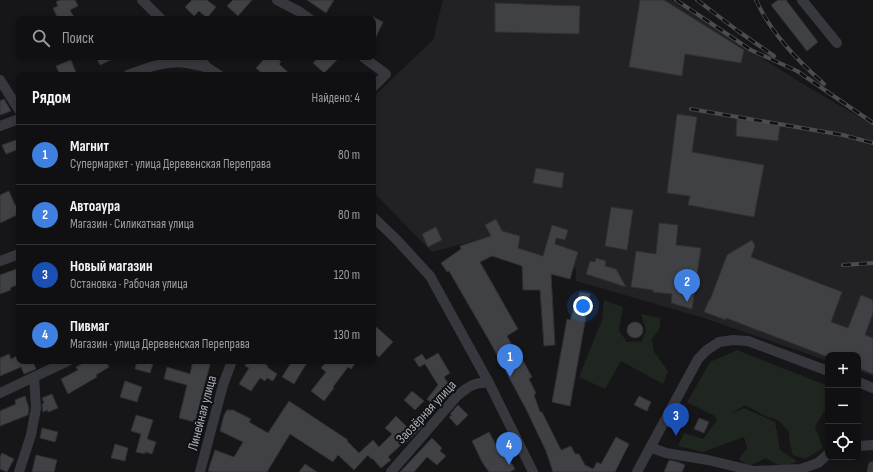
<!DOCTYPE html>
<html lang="ru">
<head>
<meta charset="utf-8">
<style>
	body { margin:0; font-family:"Sofia Sans Condensed",sans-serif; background:#19191b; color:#f1f3f6 }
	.controls { position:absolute; right:12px; bottom:12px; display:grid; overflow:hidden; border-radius:8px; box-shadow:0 2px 6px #0003 }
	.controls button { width:36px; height:36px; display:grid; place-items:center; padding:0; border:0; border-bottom:1px solid #303032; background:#101012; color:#f1f3f6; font:20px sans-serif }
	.you { position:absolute; left:583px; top:306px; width:14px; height:14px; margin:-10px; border:3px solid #fff; border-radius:50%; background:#1a73e8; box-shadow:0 0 0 6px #1a73e833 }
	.badge { display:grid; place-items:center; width:26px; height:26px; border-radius:50%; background:#2563eb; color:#fff; font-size:13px; font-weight:700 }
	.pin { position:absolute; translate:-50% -33px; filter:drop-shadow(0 1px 2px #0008) }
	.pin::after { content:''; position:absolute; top:21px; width:14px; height:12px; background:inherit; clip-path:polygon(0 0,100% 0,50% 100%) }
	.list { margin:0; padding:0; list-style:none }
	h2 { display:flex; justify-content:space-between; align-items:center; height:52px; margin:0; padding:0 16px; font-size:17px }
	h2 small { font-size:13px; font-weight:400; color:#9c9d9f }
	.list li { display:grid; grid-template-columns:26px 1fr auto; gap:12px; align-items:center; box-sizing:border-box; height:60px; padding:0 16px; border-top:1px solid #303032 }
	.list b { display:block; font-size:15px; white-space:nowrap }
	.list p { margin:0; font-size:13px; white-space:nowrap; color:#9c9d9f }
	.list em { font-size:13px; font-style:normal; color:#9c9d9f }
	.icon { flex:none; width:22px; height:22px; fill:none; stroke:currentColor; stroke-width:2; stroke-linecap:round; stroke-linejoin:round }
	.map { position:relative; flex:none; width:873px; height:472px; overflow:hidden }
	.search { position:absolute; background:#101012; box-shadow:0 2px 6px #0003; left:16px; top:16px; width:360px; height:44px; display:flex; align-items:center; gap:10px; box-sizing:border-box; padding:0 14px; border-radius:8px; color:#9c9d9f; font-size:15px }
	.panel { position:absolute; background:#101012; box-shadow:0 2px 6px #0003; left:16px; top:72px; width:360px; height:292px; border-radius:8px }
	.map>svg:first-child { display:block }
	.built { fill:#222225 }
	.green { fill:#1e261f }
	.building { fill:#404145; stroke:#303034 }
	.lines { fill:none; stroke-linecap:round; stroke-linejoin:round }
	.minor { stroke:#37383d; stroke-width:10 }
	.rail-casing { stroke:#4a4c52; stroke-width:4 }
	.rail { stroke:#111113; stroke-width:2.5; stroke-dasharray:8; stroke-linecap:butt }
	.labels { text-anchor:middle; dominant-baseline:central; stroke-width:4; stroke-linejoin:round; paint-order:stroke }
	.street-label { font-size:14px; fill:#a8adb8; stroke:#111113 }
</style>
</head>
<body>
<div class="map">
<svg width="873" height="472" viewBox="0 0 873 472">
	<rect width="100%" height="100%" fill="#161618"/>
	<!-- built -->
	<path class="built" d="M443,0H671L803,84L873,125V376L858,371V355H828V361L704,318L576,281V268L485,238L432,252L373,192V97L434,39L437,23Z"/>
	<!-- green -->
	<g class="green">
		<path d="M604,300L623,307L619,331L627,342L642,341L646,330L641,314L660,318V328L652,339L654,352L668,371L663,384L621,361L605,389L579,377L602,320Z"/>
		<path d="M737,350L828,386V405L815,427L823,448L805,459L793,455L790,445L789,432L778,420L765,416L745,405L731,414L744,408L775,422L780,450L797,461C785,468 777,466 766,458L749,466L739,459L747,448L744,437L703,452L678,446L684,433L703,439L717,420L715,416L687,402L710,362Z"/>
	</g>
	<!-- building -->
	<g class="building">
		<path d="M60,0H75L78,6L70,10L75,19H58L53,8L58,6L56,2Z"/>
		<path d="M192,0H207L216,7L207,18L199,11L194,16L185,7Z"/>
		<path d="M233,0H252L238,16L227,6Z"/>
		<path d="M307,0H334L326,13Z"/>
		<path d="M640,0H664L744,50L741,63L685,54L682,76L629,67Z"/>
		<path d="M778,0H786L818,42L807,51L771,5Z"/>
		<path d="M495,3L580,6L579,34L495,32Z"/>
		<path d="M373,17L383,22L373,43Z"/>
		<path d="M96,57H117L100,65Z"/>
		<path d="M266,57H276L281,62L279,64L291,75H264L256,68Z"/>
		<path d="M319,57H340L324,73L313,63Z"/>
		<path d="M71,60L77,75H60L56,66Z"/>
		<path d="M4,99L11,111L0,115V101Z"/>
		<path d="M677,114L697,117L692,152L764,165L754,217L688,205L690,196L667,193Z"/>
		<path d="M737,118L780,126L778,141L736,136Z"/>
		<path d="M19,139V149L6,154L2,145Z"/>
		<path d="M536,168L564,173L562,188L533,183Z"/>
		<path d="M9,191L15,205L19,204V214L0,223V195Z"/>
		<path d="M611,207L633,210L627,250L605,246Z"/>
		<path d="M496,219L502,231L520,236L518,248L543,256L552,225L568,230L565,240L556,238L555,244L578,252L570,279L551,274L555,345L544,346L540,290H523L522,266L492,256L480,262L518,329L507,336L518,356L520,355L532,377L529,379L536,393L534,395L540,412H542L561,450L571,446L575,454H579L585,465L593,469L597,462L601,464L616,437L629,444L615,472H553L546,451L527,411L490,342L449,271L447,272L441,263L461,249L460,246L491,236L485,225Z"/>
		<path d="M659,223L678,225L676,245L701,248L692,309L671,303L672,294L653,292V290L631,287L636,251L656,254Z"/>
		<path d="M436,227L442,240L428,247L422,234Z"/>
		<path d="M752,240L755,246L751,257L842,292L831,322L848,328L861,295L873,300V313L865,335L873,338V374L858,368V355H828V357L726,318V320L704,312L709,300H710L727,255Z"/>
		<path d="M596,258L606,261L605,266L616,269L626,287L586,274L590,261L595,262Z"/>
		<path d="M19,268V284L10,288L11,290L0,294V275Z"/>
		<path d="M580,292L590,294L570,406L552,402L567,319L570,320Z"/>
		<circle cx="635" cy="330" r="8"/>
		<path d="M373,324L393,342L379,357L373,352Z"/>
		<path d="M438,353L450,373L444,377L452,389L448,394L449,395L441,404L439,402L435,406L427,399L438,385L425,364L419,367L414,359L422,354L426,360Z"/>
		<path d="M9,354L11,359L19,355V361H35L33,362L36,369L24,374L21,367L0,376V358Z"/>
		<path d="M87,361H106L109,367L96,375L97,377L68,394L61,379L78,370L76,367Z"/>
		<path d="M137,361H154L150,373L135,369Z"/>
		<path d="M193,361H211L195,422L179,418L187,385L164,379L167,367L190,374Z"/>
		<path d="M247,361H260L268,366L267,367L277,374L273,381L267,378L265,381L260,378L251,391L239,384L249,368L245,366Z"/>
		<path d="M292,361H308L294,384L282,377Z"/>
		<path d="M327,361H357L351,369L348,367L333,387L334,388L324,401L311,391L326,372L321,368Z"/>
		<path d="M125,381L142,387L137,402L120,397Z"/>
		<path d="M412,391L424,401L415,410L404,400Z"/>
		<path d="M52,394L58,408L48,412L47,410L43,412L42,404L44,403L42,398Z"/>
		<path d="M25,396L29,408L28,415L0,426V411L16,404L15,400Z"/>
		<path d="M639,396L651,402L647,411L634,405Z"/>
		<path d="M289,401L348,440L347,441L359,453L373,440L379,447L392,434L385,428L396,416L407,427L417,417L424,425L404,445L402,444L388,457L391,460L381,468L372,458L371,459L368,455L354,470L338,455L333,462L290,434L267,472H212L208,471L215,450L234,457L243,442L220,431L224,415L227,410H233L251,419L249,422L268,433Z"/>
		<path d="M458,405L468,415L457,426L449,417L452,415L450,414Z"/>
		<path d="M136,415L153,420L147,439L156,442L152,454L145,452V454L136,452L141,434L131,431Z"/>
		<path d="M699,418L709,422L704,433L694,429Z"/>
		<path d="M42,428L58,432L55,442L40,438Z"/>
		<path d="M489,432L501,454L506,451L512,459L510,461L515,469L510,472H489L482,462L472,441Z"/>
		<path d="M432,438L442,448L440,451L446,456L437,465L427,457L414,472H400Z"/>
		<path d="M115,444L128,448L125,461L111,458Z"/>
		<path d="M2,453L14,459L7,472L0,469V457Z"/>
		<path d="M36,455L57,460L54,472H32Z"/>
		<path d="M669,460L678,462L685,465L682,472H664Z"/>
		<path d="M305,464L317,472H299Z"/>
	</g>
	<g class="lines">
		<!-- minor -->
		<g class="minor">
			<path d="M142,0L161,19"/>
			<path d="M277,0L300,12L310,19"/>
			<path d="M802,0L837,43"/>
			<path d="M198,57L208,68L219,75"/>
			<path d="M363,57L386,74L373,87"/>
			<path d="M128,75C146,68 167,60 186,63C194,64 201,66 208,68"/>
			<path d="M0,80L19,110"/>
			<path d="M0,126L19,119"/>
			<path d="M373,217L396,239L430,276L489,383L533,472"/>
			<path d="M0,261L19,254"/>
			<path d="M858,382L873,388"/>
			<path d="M0,393L68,361"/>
			<path d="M858,446L873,445"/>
			<path d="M650,447L666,453L708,460L754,471L801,469L818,463L828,454"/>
			<path d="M19,472L31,435L36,408L34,377"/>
			<path d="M200,472L223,385L232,361"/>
			<path d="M391,472L457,396C469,386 474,382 489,383"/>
			<path d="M637,472L698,359L707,350L719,342L733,340L748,341L828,371"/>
			<path d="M872,472L873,466"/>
		</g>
		<defs>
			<g id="rail">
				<path d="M676,0L751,50L797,71L873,123"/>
				<path d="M697,0L738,31L774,56"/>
				<path d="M756,0C771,33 797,60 824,84"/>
				<path d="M691,109L843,135L873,143"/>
				<path d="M843,265L873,263"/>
			</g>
		</defs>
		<!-- rail casing -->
		<use href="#rail" class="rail-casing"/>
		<!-- rail -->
		<use href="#rail" class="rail"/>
	</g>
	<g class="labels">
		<!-- street labels -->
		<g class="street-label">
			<text transform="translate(426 412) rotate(-47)">Заозёрная улица</text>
			<text transform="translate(202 413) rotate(-75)">Линейная улица</text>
		</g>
	</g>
</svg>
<div class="controls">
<button>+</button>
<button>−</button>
<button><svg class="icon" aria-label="locate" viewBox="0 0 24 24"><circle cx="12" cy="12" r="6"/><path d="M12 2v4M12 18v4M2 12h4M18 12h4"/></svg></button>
</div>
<div class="you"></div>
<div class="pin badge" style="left:510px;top:377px;background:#3f7fe0">1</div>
<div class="pin badge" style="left:687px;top:302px;background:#3f7fe0">2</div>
<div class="pin badge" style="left:676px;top:436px;background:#1a4fb4">3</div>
<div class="pin badge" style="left:509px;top:465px;background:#3f7fe0">4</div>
<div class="search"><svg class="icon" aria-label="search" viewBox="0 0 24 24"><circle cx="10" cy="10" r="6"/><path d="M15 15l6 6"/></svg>Поиск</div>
<section class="panel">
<h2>Рядом<small>Найдено: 4</small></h2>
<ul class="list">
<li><span class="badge" style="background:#3f7fe0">1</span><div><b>Магнит</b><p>Супермаркет · улица Деревенская Переправа</p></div><em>80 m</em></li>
<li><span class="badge" style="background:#3f7fe0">2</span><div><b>Автоаура</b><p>Магазин · Силикатная улица</p></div><em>80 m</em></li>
<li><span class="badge" style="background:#1a4fb4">3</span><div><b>Новый магазин</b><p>Остановка · Рабочая улица</p></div><em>120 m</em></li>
<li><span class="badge" style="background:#3f7fe0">4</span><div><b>Пивмаг</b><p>Магазин · улица Деревенская Переправа</p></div><em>130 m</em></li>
</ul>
</section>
</div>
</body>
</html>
